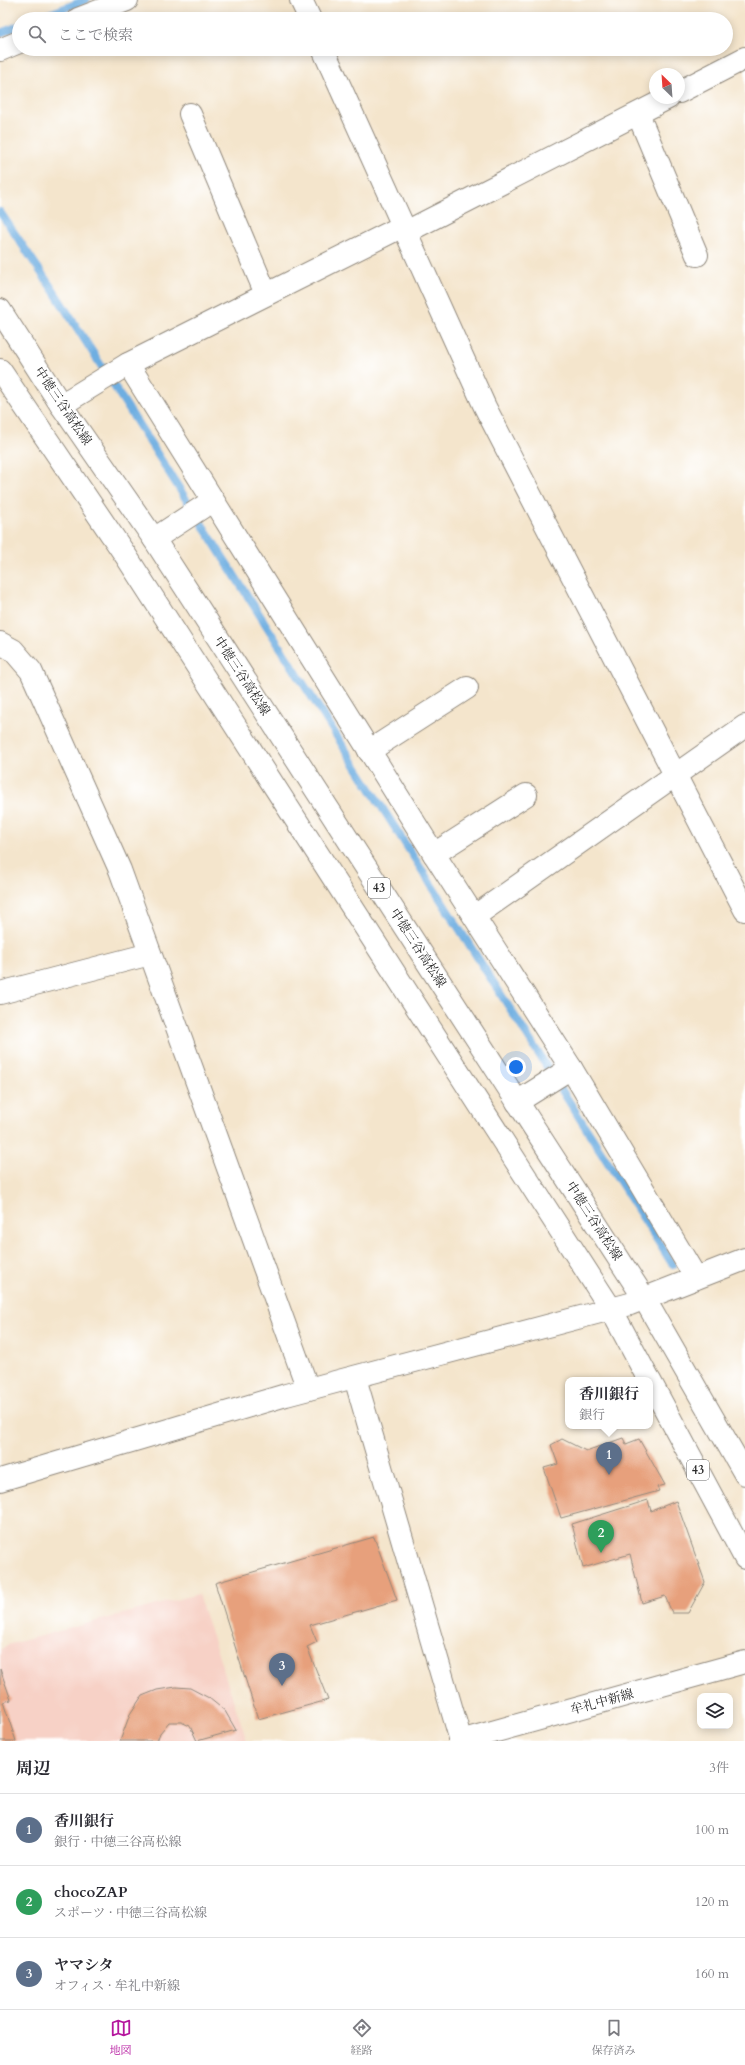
<!DOCTYPE html>
<html lang="ja">
<head>
<meta charset="utf-8">
<style>
	body { margin:0; font-family:Cardo,"Noto Serif JP",serif; background:#f2f2f3; color:#2b2b33 }
	.controls { position:absolute; right:12px; bottom:12px; display:grid; overflow:hidden; border-radius:8px; box-shadow:0 2px 10px #0003 }
	.controls button { width:36px; height:36px; display:grid; place-items:center; padding:0; border:0; border-bottom:1px solid #e1e1e2; background:#fff; color:#2b2b33; font:20px sans-serif }
	.compass { position:absolute; left:649px; top:68px; width:36px; height:36px; border-radius:50%; background:#fff; box-shadow:0 2px 10px #0003; rotate:335deg }
	.you { position:absolute; left:516px; top:1067px; width:14px; height:14px; margin:-10px; border:3px solid #fff; border-radius:50%; background:#1a73e8; box-shadow:0 0 0 6px #1a73e833 }
	.badge { display:grid; place-items:center; width:26px; height:26px; border-radius:50%; background:#b5179e; color:#fff; font-size:13px; font-weight:700 }
	.pin { position:absolute; translate:-50% -33px; filter:drop-shadow(0 1px 2px #0008) }
	.pin::after { content:''; position:absolute; top:21px; width:14px; height:12px; background:inherit; clip-path:polygon(0 0,100% 0,50% 100%) }
	.popup { position:absolute; left:565px; top:1377px; width:88px; height:52px; box-sizing:border-box; display:grid; place-content:center; border-radius:8px; background:#fff; filter:drop-shadow(0 1px 3px #0005); font-size:13px; white-space:nowrap; color:#7c7c81 }
	.popup b { font-size:15px; color:#2b2b33 }
	.popup::after { content:''; position:absolute; left:50%; top:100%; margin-left:-8px; border:8px solid transparent; border-top-color:#fff }
	.list { margin:0; padding:0; list-style:none }
	h2 { display:flex; justify-content:space-between; align-items:center; height:52px; margin:0; padding:0 16px; font-size:17px }
	h2 small { font-size:13px; font-weight:400; color:#7c7c81 }
	.list li { display:grid; grid-template-columns:26px 1fr auto; gap:12px; align-items:center; box-sizing:border-box; height:72px; padding:0 16px; border-top:1px solid #e1e1e2 }
	.list b { display:block; font-size:15px; white-space:nowrap }
	.list p { margin:0; font-size:13px; white-space:nowrap; color:#7c7c81 }
	.list em { font-size:13px; font-style:normal; color:#7c7c81 }
	.icon { flex:none; width:22px; height:22px; fill:none; stroke:currentColor; stroke-width:2; stroke-linecap:round; stroke-linejoin:round }
	.map { position:relative; flex:none; width:745px; height:1741px; overflow:hidden }
	.search { position:absolute; background:#fff; box-shadow:0 2px 10px #0003; left:12px; right:12px; top:12px; height:44px; display:flex; align-items:center; gap:10px; box-sizing:border-box; padding:0 14px; border-radius:22px; color:#7c7c81; font-size:15px }
	.sheet { height:268px; background:#fff }
	nav { display:flex; justify-content:space-around; align-items:center; box-sizing:border-box; height:56px; border-top:1px solid #e1e1e2; background:#fff; font-size:11px; color:#7c7c81 }
	nav a { display:grid; justify-items:center; gap:2px }
	nav .on { color:#b5179e }
	.map>svg:first-child { display:block }
	.built { fill:#f7d1c6 }
	.lines { fill:none; stroke-linecap:round; stroke-linejoin:round }
	.stream { stroke:#6eaee1; stroke-width:8 }
	.building { fill:#e7a07c }
	.minor-casing { stroke:#90887c; stroke-width:24 }
	.major-casing { stroke:#90887c; stroke-width:24 }
	.minor { stroke:#fff; stroke-width:22 }
	.major { stroke:#fff; stroke-width:22 }
	.labels { text-anchor:middle; dominant-baseline:central; stroke-width:3; stroke-linejoin:round; paint-order:stroke }
	.shield { fill:#fff; stroke:#6b6b6b; stroke-width:1 }
	.shield-label { font-size:12px; font-weight:bold; fill:#2b2b2b }
	.street-label { font-size:13px; fill:#2b2b2b; stroke:#fff }
</style>
</head>
<body>
<div class="map">
<svg width="745" height="1741" viewBox="0 0 745 1741">
	<rect width="100%" height="100%" fill="#fff"/>
	<filter id="ink" filterUnits="userSpaceOnUse"><feTurbulence type="fractalNoise" baseFrequency=".025" numOctaves="2"/><feDisplacementMap in="SourceGraphic" scale="8" xChannelSelector="R" yChannelSelector="G"/><feConvolveMatrix kernelMatrix="1 2 1 2 8 2 1 2 1" color-interpolation-filters="sRGB"/></filter>
	<filter id="wash" filterUnits="userSpaceOnUse"><feTurbulence type="fractalNoise" baseFrequency=".012" numOctaves="4" result="noise"/><feDisplacementMap in="SourceGraphic" scale="16" xChannelSelector="R" yChannelSelector="G"/><feGaussianBlur stdDeviation="0.9" result="paint"/><feColorMatrix in="noise" values="0 0 0 0 0 0 0 0 0 0 0 0 0 0 0 0 0 1.4 0 .05"/><feComposite in="paint" operator="in"/></filter>
	<g filter="url(#wash)">
		<rect width="100%" height="100%" fill="#f4e5cc"/>
		<!-- built -->
		<path class="built" d="M198,1594L247,1741H0V1650L7,1645Z"/>
		<g class="lines">
			<!-- stream -->
			<g class="stream">
				<path d="M36,19L86,0"/>
				<path d="M0,33L19,26"/>
				<path d="M0,212L53,290L673,1265"/>
			</g>
		</g>
		<g id="blocks">
			<!-- building -->
			<g class="building">
				<path d="M623,1438L626,1444L639,1439L665,1485L657,1487L659,1491L561,1518L544,1468L558,1464L551,1445L562,1439L586,1451Z"/>
				<path d="M648,1500L651,1511L676,1501L705,1582L688,1613H672L665,1596L642,1603L630,1554L583,1568L572,1524Z"/>
				<path d="M374,1537L397,1600L310,1625L317,1642L307,1647L328,1700L258,1719L215,1583Z"/>
				<path d="M0,1669L11,1700L3,1702L16,1741H0Z"/>
				<path d="M176,1687L190,1688L209,1698L225,1711L236,1730L197,1741L190,1726L181,1722H169L160,1733L157,1741H120L130,1714L142,1696L157,1690Z"/>
			</g>
		</g>
	</g>
	<g filter="url(#ink)">
		<use href="#blocks" fill-opacity="0" stroke="#90887c" stroke-width="1"/>
		<g class="lines">
			<defs>
				<g id="minor">
					<path d="M301,0L310,19"/>
					<path d="M78,19L127,0"/>
					<path d="M323,49L485,407L745,910"/>
					<path d="M0,50L19,42"/>
					<path d="M679,92L745,58"/>
					<path d="M190,114L266,294"/>
					<path d="M638,114L697,255"/>
					<path d="M406,232L668,98"/>
					<path d="M128,364L434,854L571,1068L696,1278"/>
					<path d="M61,405L128,364L403,226"/>
					<path d="M154,539L212,501"/>
					<path d="M0,643L13,650L31,671L120,870L308,1389"/>
					<path d="M369,751L467,688"/>
					<path d="M434,854L526,795"/>
					<path d="M475,916L745,726"/>
					<path d="M0,993L150,954"/>
					<path d="M517,1102L571,1068"/>
					<path d="M355,1378L461,1741"/>
					<path d="M0,1480L286,1395L630,1304L745,1259"/>
				</g>
				<g id="major">
					<path d="M0,310L61,405L154,539L644,1298L745,1474"/>
					<path d="M0,370L126,556L611,1309L649,1380"/>
					<path d="M650,1381L745,1558"/>
					<path d="M460,1741L745,1662"/>
				</g>
			</defs>
			<!-- minor casing -->
			<use href="#minor" class="minor-casing"/>
			<!-- major casing -->
			<use href="#major" class="major-casing"/>
			<!-- minor -->
			<use href="#minor" class="minor"/>
			<!-- major -->
			<use href="#major" class="major"/>
		</g>
	</g>
	<g class="labels">
		<!-- shield labels -->
		<g class="shield">
			<rect x="368" y="878" width="22" height="20" rx="3"/>
			<rect x="687" y="1460" width="22" height="20" rx="3"/>
		</g>
		<g class="shield-label">
			<text x="379" y="888">43</text>
			<text x="698" y="1470">43</text>
		</g>
		<!-- street labels -->
		<g class="street-label">
			<text transform="translate(63 406) rotate(56)">中徳三谷高松線</text>
			<text transform="translate(242 676) rotate(57)">中徳三谷高松線</text>
			<text transform="translate(418 948) rotate(57)">中徳三谷高松線</text>
			<text transform="translate(594 1221) rotate(57)">中徳三谷高松線</text>
			<text transform="translate(602 1702) rotate(-15)">牟礼中新線</text>
		</g>
	</g>
</svg>
<div class="controls">
<button><svg class="icon" aria-label="layers" viewBox="0 0 24 24"><path d="M12 4l9 5-9 5-9-5zM3 14l9 5 9-5"/></svg></button>
</div>
<svg class="compass" viewBox="-18 -18 36 36"><path d="M0-13l5 13h-10z" fill="#e53935"/><path d="M0 13l5-13h-10z" fill="#7c7c81"/></svg>
<div class="you"></div>
<div class="pin badge" style="left:609px;top:1475px;background:#5c6f8a">1</div>
<div class="popup"><b>香川銀行</b>銀行</div>
<div class="pin badge" style="left:601px;top:1553px;background:#2e9e5b">2</div>
<div class="pin badge" style="left:282px;top:1686px;background:#5c6f8a">3</div>
<div class="search"><svg class="icon" aria-label="search" viewBox="0 0 24 24"><circle cx="10" cy="10" r="6"/><path d="M15 15l6 6"/></svg>ここで検索</div>
</div>
<section class="sheet">
<h2>周辺<small>3件</small></h2>
<ul class="list">
<li><span class="badge" style="background:#5c6f8a">1</span><div><b>香川銀行</b><p>銀行 · 中徳三谷高松線</p></div><em>100 m</em></li>
<li><span class="badge" style="background:#2e9e5b">2</span><div><b>chocoZAP</b><p>スポーツ · 中徳三谷高松線</p></div><em>120 m</em></li>
<li><span class="badge" style="background:#5c6f8a">3</span><div><b>ヤマシタ</b><p>オフィス · 牟礼中新線</p></div><em>160 m</em></li>
</ul>
</section>
<nav>
<a class="on"><svg class="icon" aria-label="map" viewBox="0 0 24 24"><path d="M3 6l6-2 6 2 6-2v14l-6 2-6-2-6 2zM9 4v14M15 6v14"/></svg>地図</a>
<a><svg class="icon" aria-label="directions" viewBox="0 0 24 24"><path d="M12 3l9 9-9 9-9-9zM9 14v-3h6M13 9l2 2-2 2"/></svg>経路</a>
<a><svg class="icon" aria-label="saved" viewBox="0 0 24 24"><path d="M7 4h10v16l-5-4-5 4z"/></svg>保存済み</a>
</nav>
</body>
</html>
